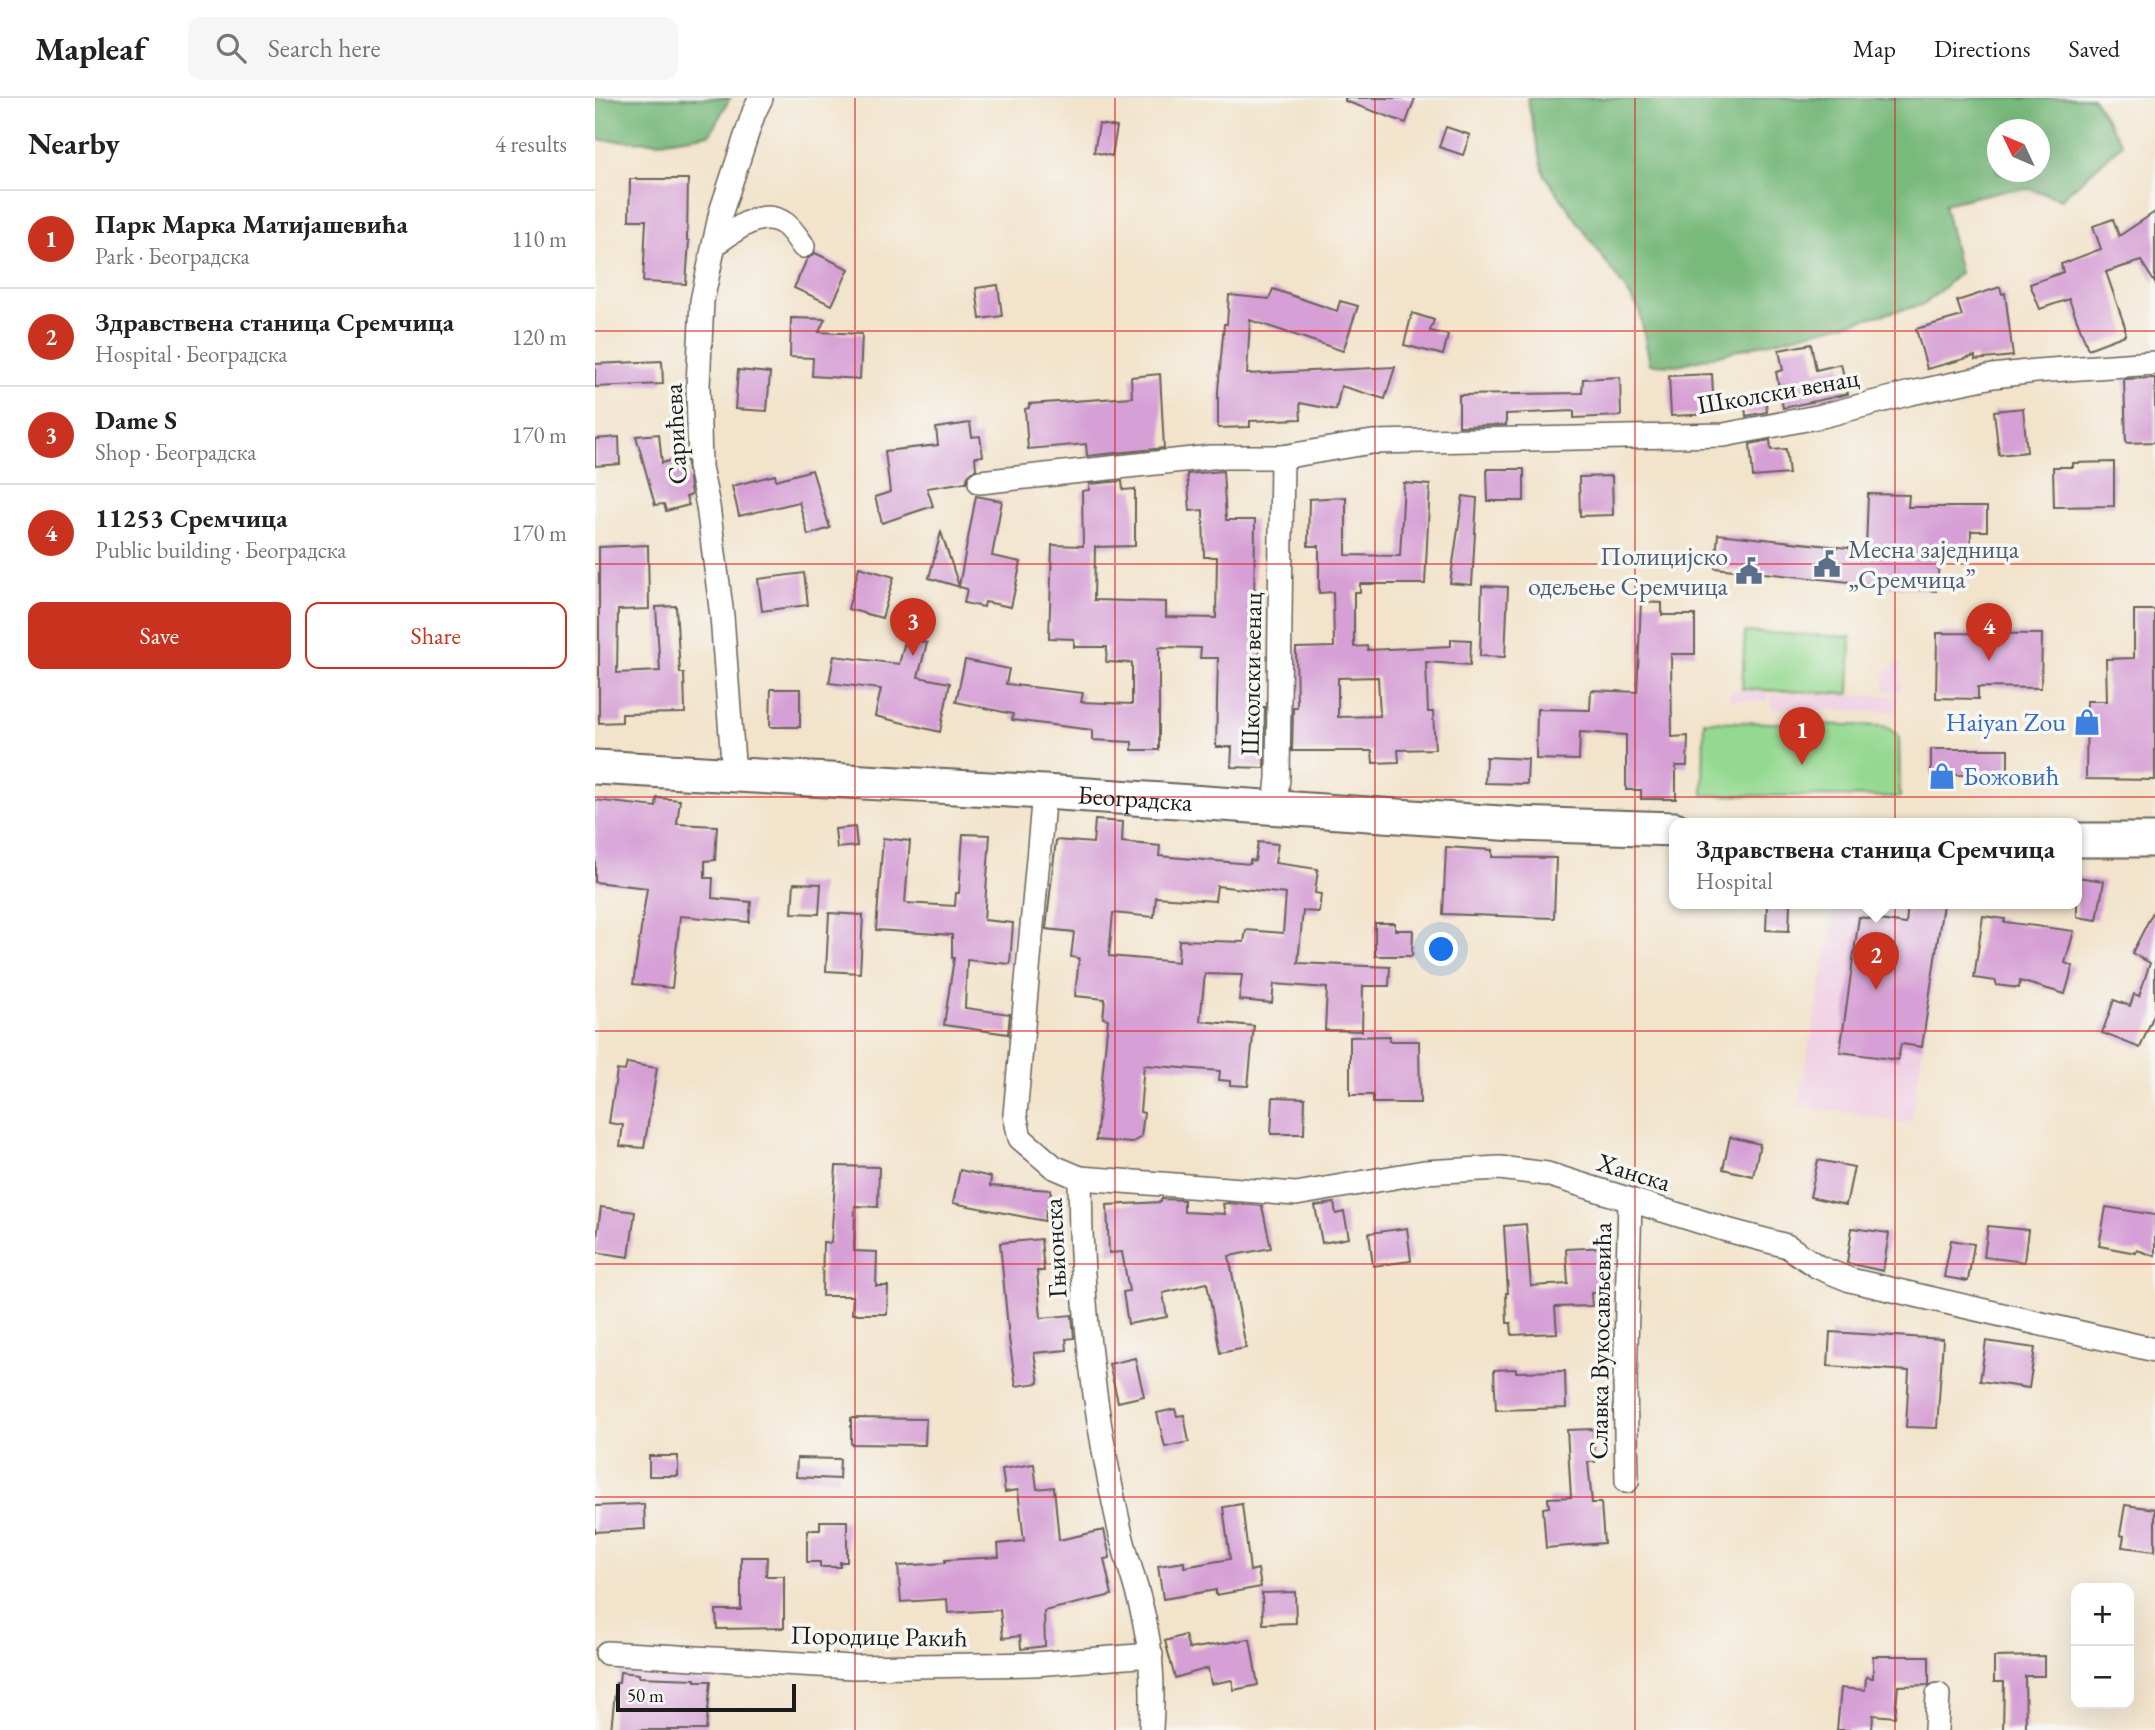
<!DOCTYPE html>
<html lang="en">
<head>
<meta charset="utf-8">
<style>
	body { margin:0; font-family:"EB Garamond",serif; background:#f6f6f6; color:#222 }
	.controls { position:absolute; right:21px; bottom:21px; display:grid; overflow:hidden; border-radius:14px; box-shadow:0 7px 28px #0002 }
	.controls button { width:63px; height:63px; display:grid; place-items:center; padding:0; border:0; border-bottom:2px solid #e0e0e0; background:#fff; color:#222; font:35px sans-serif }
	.compass { position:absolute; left:1392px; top:21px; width:63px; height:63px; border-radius:50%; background:#fff; box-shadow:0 7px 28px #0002; rotate:314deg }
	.scale { position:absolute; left:21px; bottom:18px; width:180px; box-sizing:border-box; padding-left:7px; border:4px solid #1c1c1c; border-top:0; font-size:19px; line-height:24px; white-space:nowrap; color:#1c1c1c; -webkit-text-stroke:5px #f6f6f2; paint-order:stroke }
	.you { position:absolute; left:847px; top:852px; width:24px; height:24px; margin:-18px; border:5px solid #fff; border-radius:50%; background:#1a73e8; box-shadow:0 0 0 10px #1a73e833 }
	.badge { display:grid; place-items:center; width:46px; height:46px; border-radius:50%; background:#c8321e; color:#fff; font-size:23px; font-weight:700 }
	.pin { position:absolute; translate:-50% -58px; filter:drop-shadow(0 2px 4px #0008) }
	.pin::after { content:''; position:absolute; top:37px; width:24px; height:21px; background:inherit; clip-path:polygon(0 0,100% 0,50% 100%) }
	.popup { position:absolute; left:1074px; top:720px; width:413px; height:91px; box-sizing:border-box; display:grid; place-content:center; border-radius:14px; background:#fff; filter:drop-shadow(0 2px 5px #0005); font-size:23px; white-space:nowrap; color:#767676 }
	.popup b { font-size:26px; color:#222 }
	.popup::after { content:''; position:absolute; left:50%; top:100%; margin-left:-14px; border:14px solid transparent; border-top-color:#fff }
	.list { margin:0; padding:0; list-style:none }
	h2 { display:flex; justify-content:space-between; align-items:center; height:91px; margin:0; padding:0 28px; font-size:30px }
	h2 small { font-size:23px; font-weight:400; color:#767676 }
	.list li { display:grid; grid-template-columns:46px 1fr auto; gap:21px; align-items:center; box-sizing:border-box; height:98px; padding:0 28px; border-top:2px solid #e0e0e0 }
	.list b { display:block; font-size:26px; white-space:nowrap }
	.list p { margin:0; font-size:23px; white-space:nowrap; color:#767676 }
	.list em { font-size:23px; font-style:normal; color:#767676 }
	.actions { display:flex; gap:14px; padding:21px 28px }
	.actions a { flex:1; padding:16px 0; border:2px solid #c8321e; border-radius:14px; text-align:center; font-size:24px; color:#c8321e }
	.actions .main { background:#c8321e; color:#fff }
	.icon { flex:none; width:38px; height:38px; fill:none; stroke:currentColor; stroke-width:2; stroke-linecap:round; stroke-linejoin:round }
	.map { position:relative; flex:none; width:1560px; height:1632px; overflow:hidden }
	header { display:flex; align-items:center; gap:42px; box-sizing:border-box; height:98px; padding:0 35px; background:#fff; border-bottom:2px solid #e0e0e0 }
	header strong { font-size:33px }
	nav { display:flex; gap:38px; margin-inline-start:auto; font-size:24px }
	.search { width:490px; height:63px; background:#f6f6f6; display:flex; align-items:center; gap:18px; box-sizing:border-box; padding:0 24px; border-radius:14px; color:#767676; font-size:26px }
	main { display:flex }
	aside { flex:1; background:#fff }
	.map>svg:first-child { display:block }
	.built { fill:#f0d0e4 }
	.green { fill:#95d991; stroke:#587a56; stroke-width:2 }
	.forest { fill:#78b97b; stroke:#4a6a4c; stroke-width:2; fill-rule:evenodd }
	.building { fill:#d69fd5; fill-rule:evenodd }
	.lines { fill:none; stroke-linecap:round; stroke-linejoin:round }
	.minor-casing { stroke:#676259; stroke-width:26 }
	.secondary-casing { stroke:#676259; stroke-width:37 }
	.minor { stroke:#fff; stroke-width:23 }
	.secondary { stroke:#fff; stroke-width:33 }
	.grid { fill:none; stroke:#d62828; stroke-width:2; stroke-opacity:0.55 }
	.labels { text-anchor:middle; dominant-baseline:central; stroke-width:7; stroke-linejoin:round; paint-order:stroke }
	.street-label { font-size:26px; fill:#1c1c1c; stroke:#f6f6f2 }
	.service-label { font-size:26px; fill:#4e5e75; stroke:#f6f6f2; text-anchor:start }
	.shop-label { font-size:26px; fill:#366cbe; stroke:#f6f6f2; text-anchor:end }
</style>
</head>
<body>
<header>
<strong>Mapleaf</strong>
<div class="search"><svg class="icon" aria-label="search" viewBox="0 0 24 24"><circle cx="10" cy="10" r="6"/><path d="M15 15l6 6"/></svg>Search here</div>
<nav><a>Map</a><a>Directions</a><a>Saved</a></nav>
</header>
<main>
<aside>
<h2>Nearby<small>4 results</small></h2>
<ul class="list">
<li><span class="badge">1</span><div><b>Парк Марка Матијашевића</b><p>Park · Београдска</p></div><em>110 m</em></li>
<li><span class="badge">2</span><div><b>Здравствена станица Сремчица</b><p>Hospital · Београдска</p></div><em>120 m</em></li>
<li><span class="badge">3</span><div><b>Dame S</b><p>Shop · Београдска</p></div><em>170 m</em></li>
<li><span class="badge">4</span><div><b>11253 Сремчица</b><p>Public building · Београдска</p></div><em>170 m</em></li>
</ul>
<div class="actions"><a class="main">Save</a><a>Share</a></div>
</aside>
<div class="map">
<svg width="1560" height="1632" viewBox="0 0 1560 1632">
	<rect width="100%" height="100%" fill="#f6f6f2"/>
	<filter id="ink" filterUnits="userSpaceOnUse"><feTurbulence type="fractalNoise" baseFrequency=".0143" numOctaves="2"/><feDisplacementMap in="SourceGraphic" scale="14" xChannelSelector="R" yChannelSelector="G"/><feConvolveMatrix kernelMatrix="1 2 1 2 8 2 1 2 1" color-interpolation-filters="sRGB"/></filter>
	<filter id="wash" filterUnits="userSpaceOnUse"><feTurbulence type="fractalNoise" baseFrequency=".00686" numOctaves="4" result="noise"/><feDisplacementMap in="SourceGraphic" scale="28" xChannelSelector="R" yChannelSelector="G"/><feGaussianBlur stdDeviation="1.57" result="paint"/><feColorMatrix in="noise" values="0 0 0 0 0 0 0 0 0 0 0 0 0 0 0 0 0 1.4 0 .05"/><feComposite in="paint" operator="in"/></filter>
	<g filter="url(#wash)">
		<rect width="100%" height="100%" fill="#f2e3ca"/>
		<!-- built -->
		<g class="built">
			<path d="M1297,566H1306L1305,594L1289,593L1290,572H1297Z"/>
			<path d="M1135,592L1173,594V603L1134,602Z"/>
			<path d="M1177,596L1302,598V614L1176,611Z"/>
			<path d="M1241,806H1350L1316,1026L1203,1007Z"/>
		</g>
		<!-- green -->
		<g class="green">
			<path d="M1150,534L1256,539L1254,596L1147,591Z"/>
			<path d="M1109,623L1289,628L1304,637L1305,699L1108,697Z"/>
		</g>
		<!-- forest -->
		<g class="forest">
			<path d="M0,0H135L115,36L64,44L0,42Z"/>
			<path d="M932,0H1498L1527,46L1466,101L1436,91L1410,92L1349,106L1365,175L1330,206L1083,267L1055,266L1044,211L949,76ZM1402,32H1444V74H1402Z"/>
		</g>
		<g id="blocks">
			<!-- building -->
			<g class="building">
				<path d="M750,0H820L811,25L750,3Z"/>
				<path d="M504,26L522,29L517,58L499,54Z"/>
				<path d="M851,29L875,37L868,57L844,49Z"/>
				<path d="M35,81H93L92,142L94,143L91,186L48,184L51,122H34Z"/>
				<path d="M1560,114V185L1546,163L1511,174L1530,229V237L1493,251L1474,201L1445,211L1435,186L1468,174L1466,166L1506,151L1498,128L1518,121L1524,138Z"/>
				<path d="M220,155L254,171L237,207L199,190L212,161Z"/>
				<path d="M403,187L407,218L385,221L381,190Z"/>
				<path d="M1405,189L1407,196L1410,195L1418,258L1380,262V258L1332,271L1321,231L1367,218L1362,203Z"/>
				<path d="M678,191L742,213L745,203L763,208L748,253L655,222L652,276L800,269L790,301L746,288L741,312L705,305L706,321L655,323V329L623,330V293L629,226H632L634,197L674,201Z"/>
				<path d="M817,215L839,222L835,233L853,237L848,257L809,247Z"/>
				<path d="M196,220L230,221L224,234L267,236L265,281L217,278L218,260L195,259Z"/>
				<path d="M1216,246L1221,272L1246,266L1253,296L1188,310L1181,274L1188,272L1184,252Z"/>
				<path d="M67,263L68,286L0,289V266Z"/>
				<path d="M143,272L175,275L172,313L140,311Z"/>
				<path d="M565,276L569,350L492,358L491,346L433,351L430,311L434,310V306L537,299L536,279Z"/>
				<path d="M1117,276L1119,316L1076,318L1074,278Z"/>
				<path d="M1025,279L1026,318L979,320V313L911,316V327L864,328V297L987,295L988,281Z"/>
				<path d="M1560,280V344L1531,345L1529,281Z"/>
				<path d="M1170,296L1172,314L1151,318L1149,299Z"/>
				<path d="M1428,310L1432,354L1404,357L1399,313Z"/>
				<path d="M375,325L377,339L385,338L388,358L380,359L381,371L373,378L371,384L332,390L338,408L287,425L280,399L295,394L290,353L343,347L341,330Z"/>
				<path d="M64,336L67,365L91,358L96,397L91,399L94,407L71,413L69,406L60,407L41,338Z"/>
				<path d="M24,339L25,366L0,368V341Z"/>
				<path d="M1175,342L1176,352L1191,351L1194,376L1158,379L1155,346Z"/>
				<path d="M1519,364V408L1459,409L1458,369H1478V365Z"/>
				<path d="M892,371H929V403H893Z"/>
				<path d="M217,372L235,430L213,437L204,404L144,418L137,388L180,377L181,382Z"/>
				<path d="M628,373L631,422H660L659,520L665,521L663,609H670L669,670L636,669L637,649H621L623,560H605L606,550L564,549V652H537V644L497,642V632L417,622L418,616L361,604L370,562L414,571L411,586L488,595L486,604L537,606V565L511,564L512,549H479V541L454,540L457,447L488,448L487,393L494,392V386L527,383L528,392L540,391V448L500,449L499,502L571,504V519L621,520L622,459H609L608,412L595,413L592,376Z"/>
				<path d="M1017,378L1018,417L985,418L984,379Z"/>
				<path d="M809,385L835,387L830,486H765V494H759V549L772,548L773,552L856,548V541L876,542L875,567L831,564L833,614H838L840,651L803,652L804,664L778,665L777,653H697L698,609H702L701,550L739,549L738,494L724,495V448H713L714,401L751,399V457L805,458ZM783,579L785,618L743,619V580Z"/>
				<path d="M1273,396L1314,397L1313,409H1392V433H1376V449H1346L1341,493L1120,470L1123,436L1271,452Z"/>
				<path d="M381,398L407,403L397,458L426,464L416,509L390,504L389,509L369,505L372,491L334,480L346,434L364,488Z"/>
				<path d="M868,398L882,400L877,487L855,485Z"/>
				<path d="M53,447L54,511L23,512L22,575L65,573L61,509L81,508L85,575H89L90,615L27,616V624L4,625V449Z"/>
				<path d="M264,469L299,479L287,520L253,511Z"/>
				<path d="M209,475L213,507L167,513L163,481Z"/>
				<path d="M887,488L913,489L910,559L885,558Z"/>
				<path d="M1046,504L1067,505V517H1100V556H1076L1077,639L1093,638L1092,668H1081V701H1046V692H1031V637L985,634L984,662L941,661L942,611L995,612L996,592L1042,594Z"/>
				<path d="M1539,512H1560V682L1491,681L1492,603H1512L1511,561L1539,560Z"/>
				<path d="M1342,535L1447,536L1446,590L1383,589V601L1341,600Z"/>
				<path d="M311,540L332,545L323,579L355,585L345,634L280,618L286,591L234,585L239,558L304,566Z"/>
				<path d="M176,591H205V629H175Z"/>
				<rect x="1336" y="651" width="77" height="26"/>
				<path d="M891,659L933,661L932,686L890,685Z"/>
				<path d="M62,700L85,702L82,726L122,728L120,762L110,763V780H118L117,800L156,804L154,824L85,818L77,890L38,886L52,790L0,784V702L61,709Z"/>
				<path d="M500,722L528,724L527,744L565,748L564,758L655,766V762L660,763L663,744L683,746L680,765L723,771L720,795L726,796L724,814L708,813L703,865L795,869L794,888H768L767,933L730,932L732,890L679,886L677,905L644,902L647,877L610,876L605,923L659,928L653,988L635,987V983L624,982L625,973L549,967L545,1014L549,1015L546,1039L536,1045L501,1042L513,921L508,920L510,901L480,898L484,860L476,859L479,834L451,831L461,742L498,745ZM622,788L691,796L688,835L651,832L649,844L584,842L583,864L514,858L518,815L559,819L561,799L620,803Z"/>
				<path d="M260,729L262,748L242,750L240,731Z"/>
				<path d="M368,736L395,737L389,822L418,825L415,866L372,862L370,910L415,916L413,936L349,927L359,860H357V837L281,832L288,740L315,743L310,805L360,808L361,795H364Z"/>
				<path d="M851,749L897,752V759L961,760L959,820L848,816Z"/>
				<path d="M1482,779L1509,783L1502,822L1482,819Z"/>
				<path d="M199,785L226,786L224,816L197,815Z"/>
				<path d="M1172,806H1195L1194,833L1171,832Z"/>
				<path d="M1313,806H1348L1327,949L1306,946L1303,962L1245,954L1264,819L1311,826Z"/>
				<path d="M1560,810V914L1545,950L1507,935L1519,902L1535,908L1539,896L1544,898L1555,865L1537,855Z"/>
				<path d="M234,815L268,817L265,875L231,873Z"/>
				<path d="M1388,818L1410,821L1409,824L1479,833L1470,865L1478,868L1470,896L1425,883L1424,890L1401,887V883L1379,880Z"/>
				<path d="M780,825H800V832H818L817,858H780Z"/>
				<path d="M795,938L794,943H824L825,1005H778V997H755V939Z"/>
				<path d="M32,965L62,970L49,1050L25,1048L28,1027L14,1025L22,972L30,973Z"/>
				<path d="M678,999L710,1000L709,1036H676Z"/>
				<path d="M1135,1039L1165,1046L1158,1078L1128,1071Z"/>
				<path d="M1223,1062L1259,1069L1251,1107L1215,1099Z"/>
				<path d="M241,1068L284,1069L283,1109L260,1108L259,1153L282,1154L281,1188H293L292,1216H257L258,1198H227L228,1144L236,1145Z"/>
				<path d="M365,1072L396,1079L395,1088L456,1092L454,1113L451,1112L450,1123L358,1105Z"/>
				<path d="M566,1101L589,1102V1114L630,1116L628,1106L633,1105L667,1108L676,1150L634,1158L651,1250L625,1255L612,1185L568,1195L572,1219L533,1226L528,1194L534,1193L527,1154L514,1155L512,1107L566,1104Z"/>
				<path d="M739,1105L741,1116L749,1114L754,1140L727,1145L720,1108Z"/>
				<path d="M6,1109L40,1114L34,1159L0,1154Z"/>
				<path d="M1511,1109L1560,1117V1158L1542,1152L1541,1155L1504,1148Z"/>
				<path d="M931,1126L936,1188L973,1186L971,1151L1014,1149L1015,1195H996L997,1208L960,1209L962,1235L917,1237L916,1225H912L911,1195H913L909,1128Z"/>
				<path d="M1393,1128L1433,1132L1429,1164L1389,1159Z"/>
				<path d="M812,1130L816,1163L778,1168L774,1135Z"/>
				<path d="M1257,1130L1294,1135L1288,1173L1252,1165Z"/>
				<path d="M446,1141L449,1173H442L446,1220L477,1217L479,1240L471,1241L472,1252L439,1255L444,1285L421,1288L414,1241L405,1145Z"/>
				<path d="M1356,1142L1379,1146L1373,1183L1349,1179Z"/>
				<path d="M1235,1234L1348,1241L1342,1330L1311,1329L1314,1273L1233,1268Z"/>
				<path d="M1391,1243L1440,1250L1434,1290L1385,1283Z"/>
				<path d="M540,1260L549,1298L523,1304L514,1266Z"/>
				<path d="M921,1271V1274L970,1273L971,1310L901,1312L899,1272Z"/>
				<path d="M580,1311L582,1318L589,1317L594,1344L570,1349L562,1315Z"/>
				<path d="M256,1320L331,1321L330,1347L256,1346Z"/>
				<path d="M998,1331L1000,1364H993L997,1405H1006L1009,1445L951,1450L948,1410L954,1409L953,1400L976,1399L972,1332Z"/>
				<rect x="54" y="1358" width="29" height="20"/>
				<path d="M202,1360L245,1361L244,1381L201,1379Z"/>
				<path d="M439,1366L442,1391L459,1389L464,1442L509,1432L515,1460L509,1461L517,1497L449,1513L450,1548L426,1551L425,1538L408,1540L405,1512L353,1515L352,1501L306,1504L303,1468L350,1465V1462L404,1459L403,1446L429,1443L423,1392L410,1394L407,1371Z"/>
				<path d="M49,1406L50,1431L0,1434V1408Z"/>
				<path d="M647,1406L655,1473L663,1471L666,1489L621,1497V1492L568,1501L563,1468L589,1464V1469L635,1461L628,1409Z"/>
				<path d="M1530,1407L1560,1411V1453L1527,1449L1529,1438L1525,1437Z"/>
				<path d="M225,1423H252V1464H245V1469H225V1464H212V1432H225Z"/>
				<path d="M146,1459H172L171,1478H189V1530L122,1531L121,1512H146Z"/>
				<path d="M700,1494L701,1525L668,1526L667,1495Z"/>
				<path d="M590,1537L594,1551L655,1541L663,1587L639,1592L637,1582L616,1586L613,1570L580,1580L570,1543Z"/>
				<path d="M1278,1558H1334V1587L1303,1588L1300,1619L1278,1617L1277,1632H1242L1246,1590L1270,1592L1271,1579L1278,1580Z"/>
				<path d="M1449,1558V1578H1430L1431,1632H1408L1409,1584H1399V1559Z"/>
				<path d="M25,1574L44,1576V1579L100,1581V1583H116L111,1632H16L21,1585H24Z"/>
			</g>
		</g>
	</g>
	<g filter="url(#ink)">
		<use href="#blocks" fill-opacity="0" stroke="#676259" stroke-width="2"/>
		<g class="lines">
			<defs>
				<g id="minor">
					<path d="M120,146C140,132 166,109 190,126C197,131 203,141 208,148"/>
					<path d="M385,384L616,359H687"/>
					<path d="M139,677L127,518L113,408L105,369L103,288L107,203L126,114L159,14L166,0"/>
					<path d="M449,694L420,1017L425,1040L459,1069L485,1080C485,1195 498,1311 523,1423C530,1460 545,1495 551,1531C558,1564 558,1598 556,1632"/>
					<path d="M680,709L683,680L687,359L777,344L1129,337L1227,318L1316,295L1398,278L1441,273L1560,265"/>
					<path d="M485,1080L701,1096L829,1074L905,1070L952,1076L1132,1132L1192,1148L1223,1169L1255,1182L1560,1252"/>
					<path d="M1032,1383L1030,1285L1035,1103"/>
					<path d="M12,1555L258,1569L440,1566L556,1557"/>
					<path d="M1341,1632L1343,1597"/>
				</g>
				<g id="secondary">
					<path id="s1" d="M0,669L449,694L920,726L1080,731"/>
					<path d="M1482,742H1560"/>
				</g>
			</defs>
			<!-- minor casing -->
			<use href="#minor" class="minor-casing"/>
			<!-- secondary casing -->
			<use href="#secondary" class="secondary-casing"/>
			<!-- minor -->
			<use href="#minor" class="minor"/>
			<!-- secondary -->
			<use href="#secondary" class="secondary"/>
		</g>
	</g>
	<!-- grid -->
	<path class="grid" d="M260,0V1632M520,0V1632M780,0V1632M1040,0V1632M1300,0V1632M0,233H1560M0,466H1560M0,699H1560M0,933H1560M0,1166H1560M0,1399H1560"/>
	<!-- icons -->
	<defs>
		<symbol id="civic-bare" viewBox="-9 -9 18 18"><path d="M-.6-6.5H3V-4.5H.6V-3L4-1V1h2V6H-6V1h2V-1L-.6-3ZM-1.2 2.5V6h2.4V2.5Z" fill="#5c6f8a" stroke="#f6f6f2" stroke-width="2.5" paint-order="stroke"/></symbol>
		<symbol id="shop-bare" viewBox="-9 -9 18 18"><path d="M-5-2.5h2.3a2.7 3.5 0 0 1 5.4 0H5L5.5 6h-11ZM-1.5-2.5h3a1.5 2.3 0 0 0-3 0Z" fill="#3f7fe0" stroke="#f6f6f2" stroke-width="2.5" paint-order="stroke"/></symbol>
	</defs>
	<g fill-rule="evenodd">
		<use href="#civic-bare" x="1213" y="447" width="38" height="38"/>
		<use href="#civic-bare" x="1135" y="454" width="38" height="38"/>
		<use href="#shop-bare" x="1473" y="605" width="38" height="38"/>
		<use href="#shop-bare" x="1328" y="659" width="38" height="38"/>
	</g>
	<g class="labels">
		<!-- street labels -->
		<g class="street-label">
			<text transform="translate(1183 293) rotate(-10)">Школски венац</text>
			<text transform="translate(80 336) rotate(-93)">Сарићева</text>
			<text transform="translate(656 576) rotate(-89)">Школски венац</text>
			<text stroke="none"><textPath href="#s1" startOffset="541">Београдска</textPath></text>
			<text transform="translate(1039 1074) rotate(17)">Ханска</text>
			<text transform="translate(460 1150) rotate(-93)">Гњионска</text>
			<text transform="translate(1005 1243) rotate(-89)">Славка Вукосављевића</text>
			<text transform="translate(284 1538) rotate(1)">Породице Ракић</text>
		</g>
		<!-- service labels -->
		<g class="service-label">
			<text x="1253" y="451">Месна заједница<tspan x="1253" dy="30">„Сремчица”</tspan></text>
			<text x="1133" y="458" text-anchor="end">Полицијско<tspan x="1133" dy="30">одељење Сремчица</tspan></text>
		</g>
		<!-- shop labels -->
		<g class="shop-label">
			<text x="1471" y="624">Haiyan Zou</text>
			<text x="1368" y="678" text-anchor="start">Божовић</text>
		</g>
	</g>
</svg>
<div class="controls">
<button>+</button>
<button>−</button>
</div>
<svg class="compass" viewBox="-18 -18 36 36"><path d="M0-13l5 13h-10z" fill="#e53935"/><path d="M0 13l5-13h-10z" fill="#767676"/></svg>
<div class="scale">50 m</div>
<div class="you"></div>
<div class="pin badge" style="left:1207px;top:667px">1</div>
<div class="pin badge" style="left:1281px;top:892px">2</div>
<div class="popup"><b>Здравствена станица Сремчица</b>Hospital</div>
<div class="pin badge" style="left:318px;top:558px">3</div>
<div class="pin badge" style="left:1394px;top:563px">4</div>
</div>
</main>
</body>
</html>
